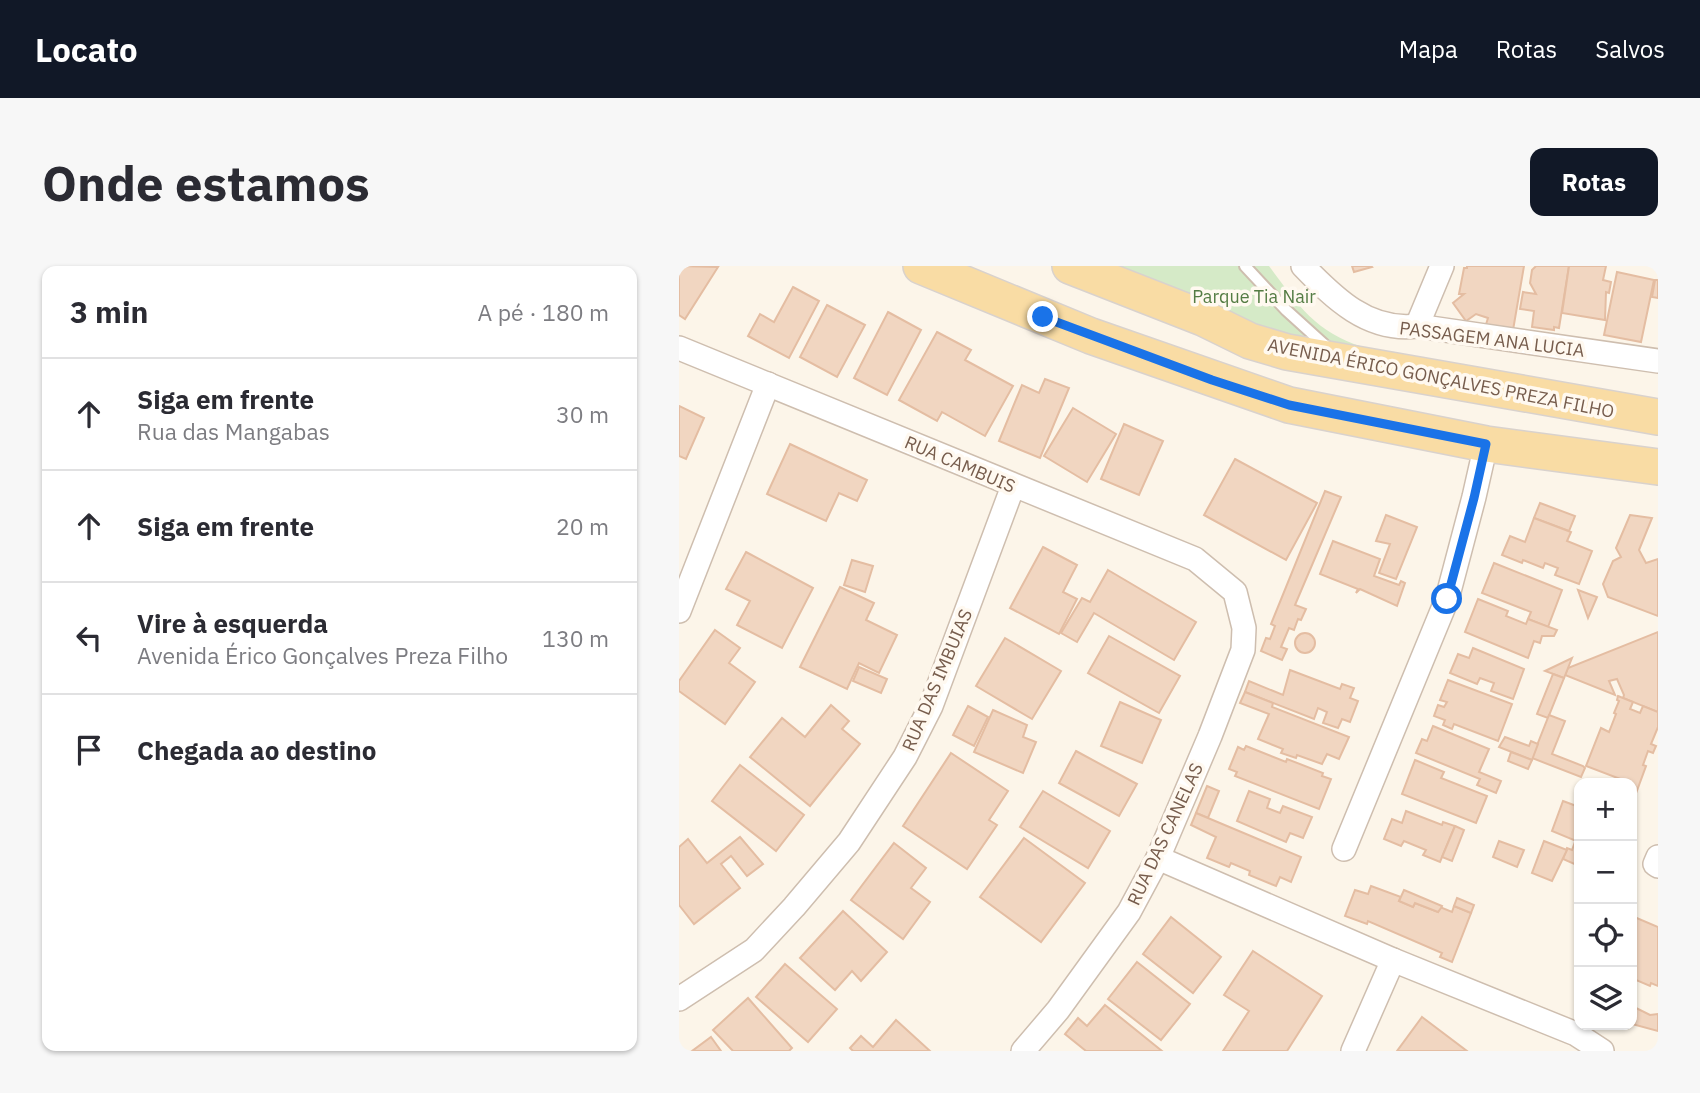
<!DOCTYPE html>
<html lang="pt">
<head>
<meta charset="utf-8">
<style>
	body { margin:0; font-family:"IBM Plex Sans",sans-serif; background:#f7f7f7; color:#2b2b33 }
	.controls { position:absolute; right:21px; bottom:21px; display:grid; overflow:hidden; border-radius:14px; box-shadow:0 2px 5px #0004 }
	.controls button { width:63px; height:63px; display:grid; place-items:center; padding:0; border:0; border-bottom:2px solid #e1e1e2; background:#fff; color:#2b2b33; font:35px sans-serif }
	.stop { position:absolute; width:21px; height:21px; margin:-16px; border:5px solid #1a73e8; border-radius:50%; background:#fff }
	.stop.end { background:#1a73e8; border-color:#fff; box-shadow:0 2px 7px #0008 }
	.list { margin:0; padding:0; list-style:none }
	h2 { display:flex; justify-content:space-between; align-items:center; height:91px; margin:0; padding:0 28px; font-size:30px }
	h2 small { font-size:23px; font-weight:400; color:#7c7c81 }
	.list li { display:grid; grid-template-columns:46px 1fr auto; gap:21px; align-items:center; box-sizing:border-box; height:112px; padding:0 28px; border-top:2px solid #e1e1e2 }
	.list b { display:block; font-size:26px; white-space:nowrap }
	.list p { margin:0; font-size:23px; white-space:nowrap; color:#7c7c81 }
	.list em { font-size:23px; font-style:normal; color:#7c7c81 }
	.icon { flex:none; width:38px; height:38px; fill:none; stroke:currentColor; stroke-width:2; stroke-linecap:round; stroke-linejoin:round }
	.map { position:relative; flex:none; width:979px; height:785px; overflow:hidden; border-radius:14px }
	header { display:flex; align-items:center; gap:42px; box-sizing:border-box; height:98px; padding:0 35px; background:#111827; color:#fff }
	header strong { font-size:33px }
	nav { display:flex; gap:38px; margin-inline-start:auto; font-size:24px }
	.intro { display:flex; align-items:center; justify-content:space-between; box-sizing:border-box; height:168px; padding:0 42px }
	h1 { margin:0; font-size:49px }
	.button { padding:18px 32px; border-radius:14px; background:#111827; color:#fff; font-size:24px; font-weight:700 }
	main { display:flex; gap:42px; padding:0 42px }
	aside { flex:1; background:#fff; border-radius:14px; box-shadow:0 2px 5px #0004 }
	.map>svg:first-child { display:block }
	.green { fill:#d5eac7 }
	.building { fill:#f1d6c1; stroke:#e4bda2; stroke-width:2 }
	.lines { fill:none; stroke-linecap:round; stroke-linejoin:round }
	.service-casing { stroke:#cebeaf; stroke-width:14 }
	.minor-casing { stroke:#cebeaf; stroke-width:26 }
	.primary-casing { stroke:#d9d2cd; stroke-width:38 }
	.service { stroke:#fff; stroke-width:10 }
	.minor { stroke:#fff; stroke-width:23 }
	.primary { stroke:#f9dca4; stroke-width:35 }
	.route { stroke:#1a73e8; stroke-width:9 }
	.labels { text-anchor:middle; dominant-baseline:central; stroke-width:7; stroke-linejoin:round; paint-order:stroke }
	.park-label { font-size:18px; fill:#547c44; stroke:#fff9f0 }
	.street-label { font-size:18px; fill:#775d4d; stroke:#fff9f0 }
</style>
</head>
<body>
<header>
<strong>Locato</strong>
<nav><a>Mapa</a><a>Rotas</a><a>Salvos</a></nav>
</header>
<div class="intro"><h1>Onde estamos</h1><a class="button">Rotas</a></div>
<main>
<aside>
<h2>3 min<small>A pé · 180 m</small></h2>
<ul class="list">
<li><svg class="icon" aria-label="ahead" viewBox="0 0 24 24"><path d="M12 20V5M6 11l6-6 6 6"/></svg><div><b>Siga em frente</b><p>Rua das Mangabas</p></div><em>30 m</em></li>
<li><svg class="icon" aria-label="ahead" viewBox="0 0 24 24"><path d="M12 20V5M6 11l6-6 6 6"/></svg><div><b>Siga em frente</b></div><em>20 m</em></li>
<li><svg class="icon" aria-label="left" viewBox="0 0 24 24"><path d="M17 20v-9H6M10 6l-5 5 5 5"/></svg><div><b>Vire à esquerda</b><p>Avenida Érico Gonçalves Preza Filho</p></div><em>130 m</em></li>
<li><svg class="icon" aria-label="arrive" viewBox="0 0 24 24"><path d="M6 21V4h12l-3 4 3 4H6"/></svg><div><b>Chegada ao destino</b></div></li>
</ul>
</aside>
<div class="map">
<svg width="979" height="785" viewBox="0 0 979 785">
	<rect width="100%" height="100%" fill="#fcf5e9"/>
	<!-- green -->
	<path class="green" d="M420,0H590C618,38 637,67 684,81L681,84L633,81Z"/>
	<!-- building -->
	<g class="building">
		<path d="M0,0L39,1L6,53L0,49Z"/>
		<path d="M673,0H692L693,1L675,6Z"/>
		<path d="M788,0H845L833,70L805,65L809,52L797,48L787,55L774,37L785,28H780L785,2H788Z"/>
		<path d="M857,0H890L880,62L875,61V64L853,61L855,45L841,43L844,26L857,28L851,17L853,4Z"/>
		<path d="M890,0H927L924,14L932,16L930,27L927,26L926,54L883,47Z"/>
		<path d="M938,6L975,14L962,76L925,69Z"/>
		<path d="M976,14H979V32L973,31Z"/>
		<path d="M114,21L140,35L110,92L69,70L81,48L95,56Z"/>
		<path d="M148,39L186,59L158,111L121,91Z"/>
		<path d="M209,46L242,64L208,129L175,112Z"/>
		<path d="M258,66L292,84L286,94L334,120L306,170L263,146L258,155L220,134Z"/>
		<path d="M366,113L390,122L361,192L320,175L343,119L360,127Z"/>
		<path d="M0,140L25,152L7,193L0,190Z"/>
		<path d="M394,142L437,168L408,216L365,190Z"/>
		<path d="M445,158L484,175L460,229L422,213Z"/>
		<path d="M111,178L188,214L178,235L160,227L147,255L88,228Z"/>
		<path d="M556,193L638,237L607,294L525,249Z"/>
		<path d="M646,225L662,231L616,339L627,343L622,354L619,353L615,364L610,362L602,381L608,383L603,394L582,385L587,372L591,373L596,360L592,358Z"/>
		<path d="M861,237L896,250L890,265L855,252Z"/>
		<path d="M707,249L738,261L717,313L700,307L711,278L697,275Z"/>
		<path d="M951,249L973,252L960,284L967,297L979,293V350L929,331L924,318L934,295L942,291L937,282Z"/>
		<path d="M855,252L892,266L888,275L913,285L900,318L876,309L879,302L866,297L864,302L844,294L843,297L823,289L831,270L846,276Z"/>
		<path d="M654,275L701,293L695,310L720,319L722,315L726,317L718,340L681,323L677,327L679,323L641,308Z"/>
		<path d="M364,281L398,299L384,326L398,333L380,368L331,342Z"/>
		<path d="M67,286L134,322L103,382L58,359L71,335L47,323Z"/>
		<path d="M173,294L194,300L186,326L165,319Z"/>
		<path d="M815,297L883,324L869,361L849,353L852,346L803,327Z"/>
		<path d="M429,304L517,356L495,394L415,347L398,376L382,367L403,332L411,336Z"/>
		<path d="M161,321L195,337L187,354L218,369L200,407L180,397L168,423L121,401Z"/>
		<path d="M899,324L918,331L909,352Z"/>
		<path d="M799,333L829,345L827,350L847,358L849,353L878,364L875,370H863L861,377L855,375L849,392L786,366Z"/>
		<path d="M36,364L61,382L50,397L76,416L46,458L0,425V415Z"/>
		<path d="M979,366V446L944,432L945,429L938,413L930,415L936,429L886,409L889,402Z"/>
		<circle cx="626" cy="377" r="10"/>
		<path d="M430,370L501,410L480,447L409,407Z"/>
		<path d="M326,372L382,405L353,453L297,420Z"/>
		<path d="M794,382L845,403L834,433L812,425L815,417L801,412L798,418L771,407L779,388L790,392Z"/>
		<path d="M893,392L885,412L866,405Z"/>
		<path d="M180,401L208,413L202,427L174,415Z"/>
		<path d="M611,404L661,423L663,418L675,422L671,432L679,435L671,456L663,453L659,462L644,457L648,446L639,442L635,453L566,426L570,415L604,429Z"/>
		<path d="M874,408L885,412L869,452L858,448Z"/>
		<path d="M769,414L833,438L819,475L775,458L773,463L764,459L766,454L755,450L759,439L765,441L768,436L761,434Z"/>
		<path d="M566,426L594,437L593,441L670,471L660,493L648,488L643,498L618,489L617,492L602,487L604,483L579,473L590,448L561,437Z"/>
		<path d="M939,430L954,436L951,443L961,447L964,440L979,446V461L972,478L977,480L974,487L969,485L964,499L967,500L956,530L953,529V517H942L944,514L907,500L922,462L930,466L937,448L935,447L940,435L938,434Z"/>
		<path d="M441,436L482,454L463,497L422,480Z"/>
		<path d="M152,439L170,455L163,463L181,478L131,540L71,491L103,452L126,471Z"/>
		<path d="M289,440L309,451L295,480L274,469Z"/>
		<path d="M314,444L348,459L344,471L357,476L344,507L295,486Z"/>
		<path d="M870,449L886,455L873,488L904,500L906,502L902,511L853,492Z"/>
		<path d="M754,460L810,483L800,506L822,515L817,527L798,519L801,513L737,487L743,473L748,475Z"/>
		<path d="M826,471L850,480L852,475L859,478L853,494L820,481Z"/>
		<path d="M567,480L607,496L608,493L644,507L643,510L652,513L640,543L556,510L558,506L550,503L559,481L565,484Z"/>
		<path d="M397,485L458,518L440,550L380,517Z"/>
		<path d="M832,486L853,494L849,503L829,495Z"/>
		<path d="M272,487L329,525L310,554L318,559L288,603L224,560Z"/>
		<path d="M736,494L765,506L762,512L808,530L797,557L723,528Z"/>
		<path d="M61,499L125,549L97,585L33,535Z"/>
		<path d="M528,520L540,525L529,552L517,547Z"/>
		<path d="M364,525L431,565L409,602L341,561Z"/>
		<path d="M570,525L591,533L588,542L601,547L604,540L633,551L624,572L611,567L607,576L558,555Z"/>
		<path d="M884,535L900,541V565L897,575L873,565Z"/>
		<path d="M727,545L763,559L764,556L776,560L761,596L744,589L747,584L725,575L722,580L705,573L713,553L723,557Z"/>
		<path d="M517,547L622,591L612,616L601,611L597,620L570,609L571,605L552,597L550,601L528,592L537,571L512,559Z"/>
		<path d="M776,560L785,564L773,595L763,591Z"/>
		<path d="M900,565V600L884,593L888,582L893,584Z"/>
		<path d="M61,571L84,598L68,610L52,590L42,598L61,622L15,658L0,639V581L9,573L28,597Z"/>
		<path d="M345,572L406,617L362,676L301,631Z"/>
		<path d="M820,575L845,584L838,601L814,591Z"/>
		<path d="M865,575L888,584L873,615L853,607Z"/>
		<path d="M215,577L247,602L232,622L251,636L224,673L172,634Z"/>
		<path d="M692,620L722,631L720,635L734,641L736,637L759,646L761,641L773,646L775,640L792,647L773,696L761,691L763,687L689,655L688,658L666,650L676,624L689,628Z"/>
		<path d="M725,624L763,640L762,642L759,646L736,637L734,641L720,635Z"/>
		<path d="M778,632L795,639L792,647L775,640Z"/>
		<path d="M164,645L208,686L182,715L173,705L156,724L121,692Z"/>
		<path d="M953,650L979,661V720L972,717L971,720L955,713L953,719Z"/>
		<path d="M492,651L542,691L514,727L464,688Z"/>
		<path d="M574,685L643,730L608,785H544L570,745L545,729Z"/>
		<path d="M458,696L511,738L482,774L429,733Z"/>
		<path d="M106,698L158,743L129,776L77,731Z"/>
		<path d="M69,732L113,782L110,785H54L34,764Z"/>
		<path d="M426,739L483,785H407L386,768L399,752L408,760Z"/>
		<path d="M953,740L971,749L979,748V765L953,758Z"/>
		<path d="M743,751L788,785H718Z"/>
		<path d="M217,754L251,785H174L171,782L182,770L194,781Z"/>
		<path d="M32,771L42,785H13Z"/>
	</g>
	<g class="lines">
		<defs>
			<path id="service" d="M566,0L607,44L649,82"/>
			<g id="minor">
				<path d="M624,0C655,32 689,66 738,60L979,95"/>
				<path d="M738,60L763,0"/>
				<path d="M0,82L516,293L556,326L565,362L564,384L531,470L479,592L450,646L379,744L344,785"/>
				<path d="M0,345L89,118"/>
				<path d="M665,583L768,333L795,231L807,178"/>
				<path d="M979,591L976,598L979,600"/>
				<path d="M479,592L714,694L897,768L923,785"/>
				<path d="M0,733L75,684L115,641L170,576L226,491L252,440L334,220"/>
				<path d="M674,785L714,694"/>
			</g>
			<g id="primary">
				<path d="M242,0L412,70L610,139L807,178L979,201"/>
				<path d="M391,0L524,52L571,75L608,86L979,151"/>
			</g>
		</defs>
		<!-- service casing -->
		<use href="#service" class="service-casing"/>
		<!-- minor casing -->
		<use href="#minor" class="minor-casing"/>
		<!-- primary casing -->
		<use href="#primary" class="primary-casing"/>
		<!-- service -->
		<use href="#service" class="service"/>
		<!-- minor -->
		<use href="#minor" class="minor"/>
		<!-- primary -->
		<use href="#primary" class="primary"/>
	</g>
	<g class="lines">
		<!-- route -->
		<path class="route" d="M364,51L533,114L610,139L807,178L795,232L768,333"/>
	</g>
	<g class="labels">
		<!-- park labels -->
		<g class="park-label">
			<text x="575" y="30">Parque Tia Nair</text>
		</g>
		<!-- street labels -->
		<g class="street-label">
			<text transform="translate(813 73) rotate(7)">PASSAGEM ANA LUCIA</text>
			<text transform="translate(762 112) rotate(11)">AVENIDA ÉRICO GONÇALVES PREZA FILHO</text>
			<text transform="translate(281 198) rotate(23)">RUA CAMBUIS</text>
			<text transform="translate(258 414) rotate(-67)">RUA DAS IMBUIAS</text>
			<text transform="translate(486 568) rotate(-65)">RUA DAS CANELAS</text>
		</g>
	</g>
</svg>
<div class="controls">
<button>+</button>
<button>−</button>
<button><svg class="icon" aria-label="locate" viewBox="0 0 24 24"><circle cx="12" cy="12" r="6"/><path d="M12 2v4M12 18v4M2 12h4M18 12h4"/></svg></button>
<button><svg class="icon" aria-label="layers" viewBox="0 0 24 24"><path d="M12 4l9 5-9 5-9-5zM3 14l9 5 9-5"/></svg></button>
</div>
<div class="stop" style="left:768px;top:333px"></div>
<div class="stop end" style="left:364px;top:51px"></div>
</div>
</main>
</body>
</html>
